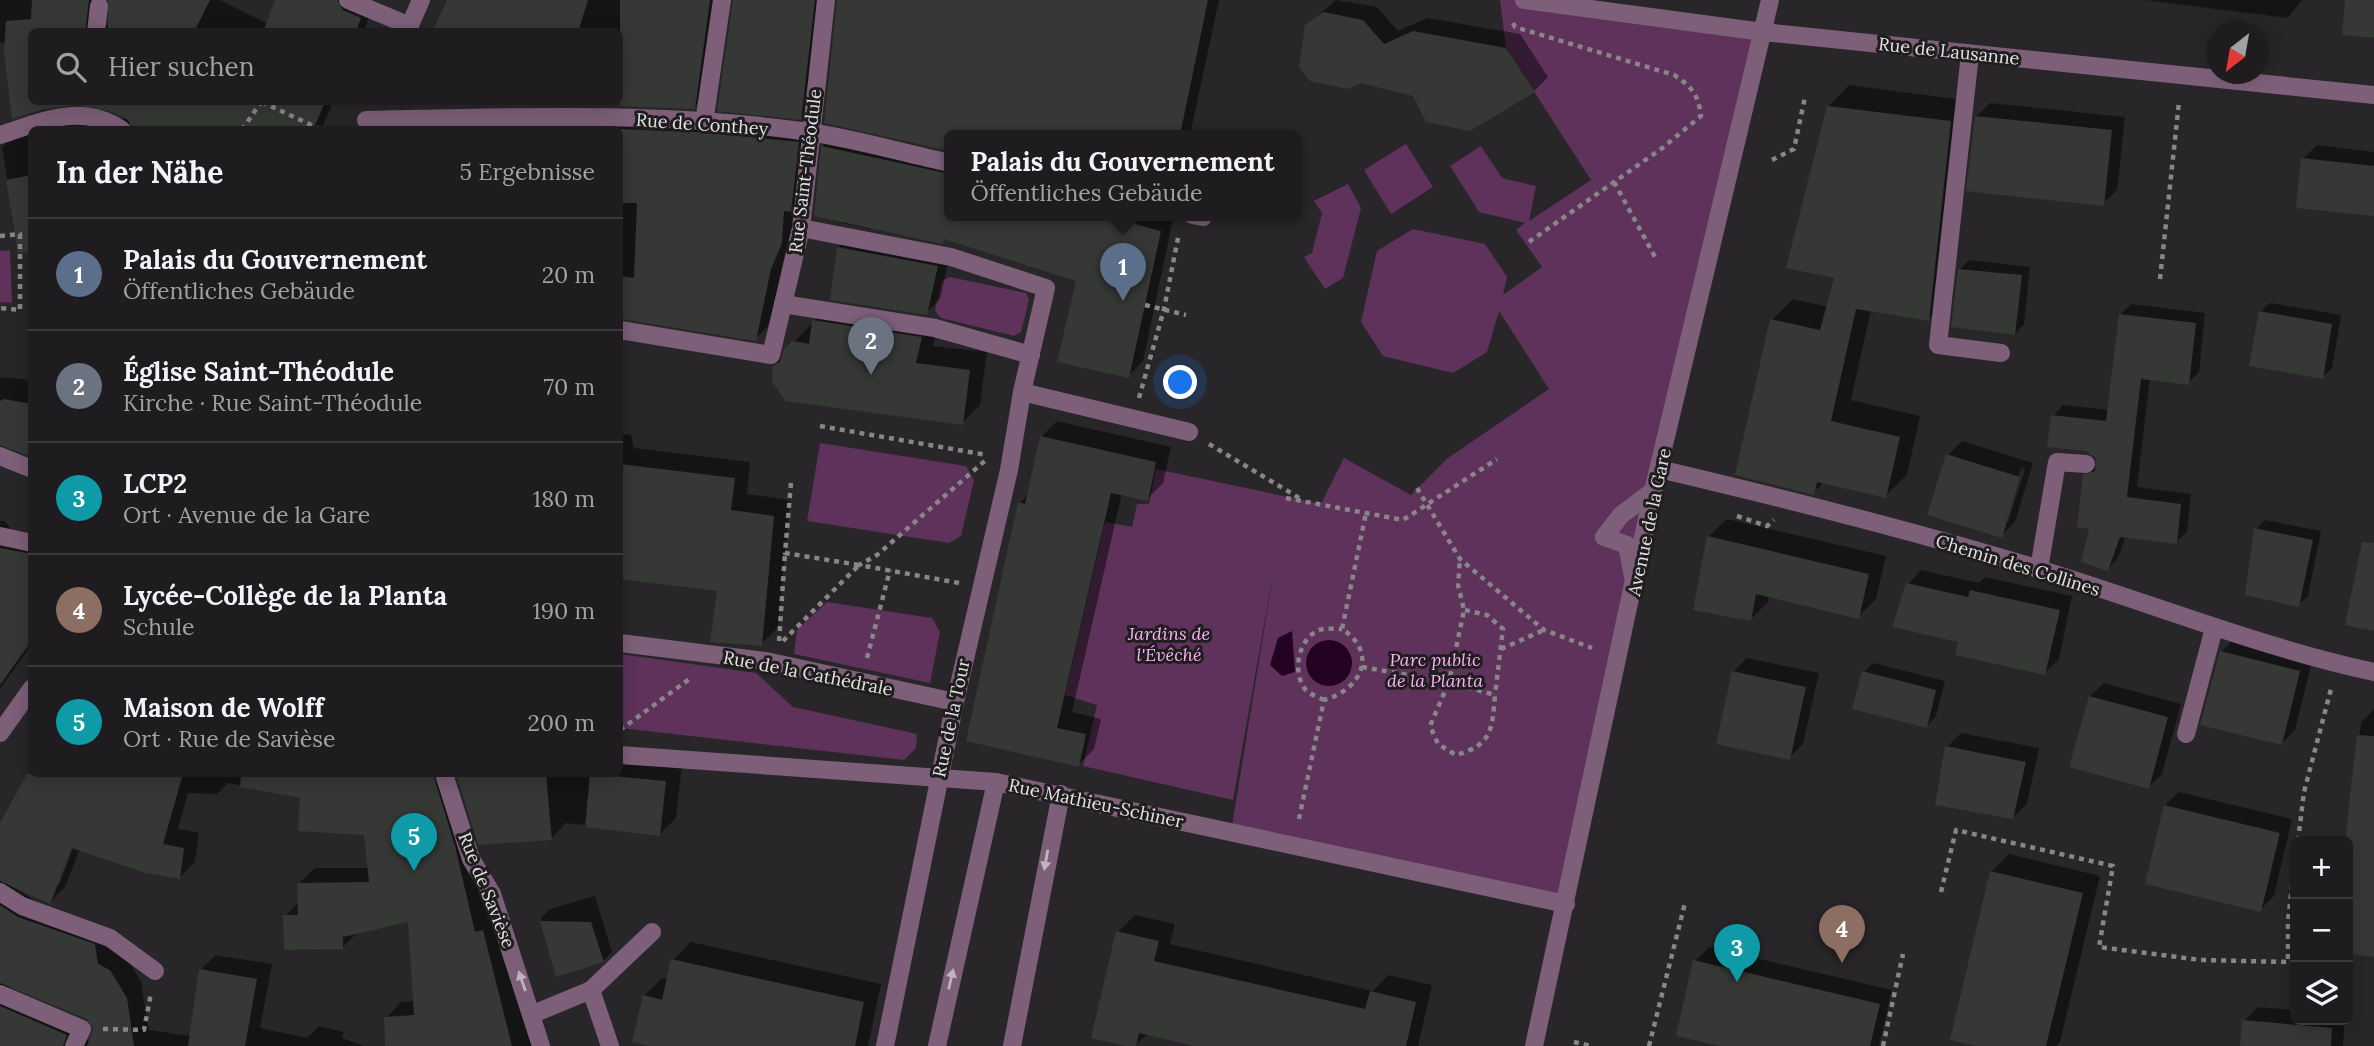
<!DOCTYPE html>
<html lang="de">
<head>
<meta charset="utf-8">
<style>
	body { margin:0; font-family:Lora,serif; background:#2c292c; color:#f1f3f6 }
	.controls { position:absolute; right:21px; bottom:21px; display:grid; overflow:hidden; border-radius:10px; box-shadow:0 4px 18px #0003 }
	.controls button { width:63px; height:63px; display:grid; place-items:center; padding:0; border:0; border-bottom:2px solid #3c3a3d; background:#1f1c1f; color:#f1f3f6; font:35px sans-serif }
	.compass { position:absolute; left:2206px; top:21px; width:63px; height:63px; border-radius:50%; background:#1f1c1f; box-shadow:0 4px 18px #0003; rotate:211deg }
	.you { position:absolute; left:1181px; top:383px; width:24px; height:24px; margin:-18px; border:5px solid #fff; border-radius:50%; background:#1a73e8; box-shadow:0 0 0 10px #1a73e833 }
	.badge { display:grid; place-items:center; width:46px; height:46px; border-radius:50%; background:#6dd362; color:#fff; font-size:23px; font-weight:700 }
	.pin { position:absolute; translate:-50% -58px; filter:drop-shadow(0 2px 4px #0008) }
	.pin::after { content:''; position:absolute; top:37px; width:24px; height:21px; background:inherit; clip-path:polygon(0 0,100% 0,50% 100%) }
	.popup { position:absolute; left:944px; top:130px; width:357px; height:91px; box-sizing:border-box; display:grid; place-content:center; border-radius:10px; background:#1f1c1f; filter:drop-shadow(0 2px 5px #0005); font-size:23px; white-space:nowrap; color:#a1a1a4 }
	.popup b { font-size:26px; color:#f1f3f6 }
	.popup::after { content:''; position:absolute; left:50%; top:100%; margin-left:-14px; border:14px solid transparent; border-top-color:#1f1c1f }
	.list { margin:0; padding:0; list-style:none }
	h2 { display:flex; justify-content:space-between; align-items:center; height:91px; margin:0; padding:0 28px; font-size:30px }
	h2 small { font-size:23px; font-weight:400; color:#a1a1a4 }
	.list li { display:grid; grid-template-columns:46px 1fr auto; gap:21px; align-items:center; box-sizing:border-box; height:112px; padding:0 28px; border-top:2px solid #3c3a3d }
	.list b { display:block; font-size:26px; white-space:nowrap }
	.list p { margin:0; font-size:23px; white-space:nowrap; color:#a1a1a4 }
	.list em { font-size:23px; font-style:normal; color:#a1a1a4 }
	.icon { flex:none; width:38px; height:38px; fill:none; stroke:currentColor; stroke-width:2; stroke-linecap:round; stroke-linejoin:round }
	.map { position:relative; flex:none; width:2374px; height:1046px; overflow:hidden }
	.search { position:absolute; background:#1f1c1f; box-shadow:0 4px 18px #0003; left:28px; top:28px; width:595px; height:77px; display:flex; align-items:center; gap:18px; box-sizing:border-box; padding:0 24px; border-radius:10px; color:#a1a1a4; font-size:26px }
	.panel { position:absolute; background:#1f1c1f; box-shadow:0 4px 18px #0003; left:28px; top:126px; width:595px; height:651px; border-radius:10px }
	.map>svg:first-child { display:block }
	.green { fill:#5e325a }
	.water { fill:#230321 }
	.shadow { fill:#0007; fill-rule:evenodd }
	.building { fill:#353835 }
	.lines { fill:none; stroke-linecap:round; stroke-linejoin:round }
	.path { stroke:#888688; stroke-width:4.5; stroke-dasharray:5 5; stroke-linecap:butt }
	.minor { stroke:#7d5f79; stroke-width:18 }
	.oneway { fill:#bfb4be }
	.labels { text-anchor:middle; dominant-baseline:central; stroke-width:6; stroke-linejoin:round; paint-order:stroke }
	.street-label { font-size:18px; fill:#e3e1e3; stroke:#201d1f }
	.park-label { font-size:18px; font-style:italic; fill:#fab0f3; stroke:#201d1f }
</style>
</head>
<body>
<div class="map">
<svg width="2374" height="1046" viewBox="0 0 2374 1046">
	<rect width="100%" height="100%" fill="#292629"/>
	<!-- green -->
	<g class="green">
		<path d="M1500,0H1524L1763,32L1566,904L1231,832L1275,563L1233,800L1083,766L1097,705L1065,695L1105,522L1132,527L1137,504H1149L1156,469L1321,504L1344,458L1411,495L1448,458L1549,389L1499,311L1487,352L1453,373L1383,356L1361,322L1377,251L1413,229L1485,244L1507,277L1503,295L1542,267L1516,230L1525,223L1479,212L1450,166L1481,146L1502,178L1536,186L1529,221L1591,180L1506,48Z"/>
		<path d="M1406,144L1433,187L1391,214L1364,170Z"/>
		<path d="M1348,184L1361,208L1343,278L1325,289L1304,257L1312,253L1322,213L1314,201Z"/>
		<path d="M10,250L12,303L0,302V251Z"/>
		<path d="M950,277L1026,293L1029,300L1021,332L1014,336L941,318L935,311L942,281Z"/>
		<path d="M820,443L966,466L974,480L961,536L949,543L807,521Z"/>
		<path d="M827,602L932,618L940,632L930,683L794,654L797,630Z"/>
		<path d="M620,654L756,673L793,707L917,734L916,748L904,760L620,728Z"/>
	</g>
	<!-- water -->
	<g class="water">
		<path d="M1292,631L1295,672L1282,676L1270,665L1278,638Z"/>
		<circle cx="1329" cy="663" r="23"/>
	</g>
	<!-- shadow -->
	<g class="shadow">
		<path d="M0,0H102L100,20L109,27V0H220L268,24L277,0L376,2L363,32H32V102H333L321,130H32V198L10,196L2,147L18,131L93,112L126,119L111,109L77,103L43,108L13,117L5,43H0Z"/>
		<path d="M448,0H722L709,93L694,107L612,102H620V32H433Z"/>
		<path d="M735,0H827L816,103L801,118Z"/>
		<path d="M839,0H1219L1190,135H950Z"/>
		<path d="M1336,0L1377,7L1398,31L1428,18L1520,34L1548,77L1534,91L1415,95L1307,25Z"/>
		<path d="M2145,0H2302L2288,18Z"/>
		<path d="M1849,85L1971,101L1950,298L1929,319L1871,310L1851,400L1920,416L1907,475L1885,496L1824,482L1813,493L1772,320L1793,299L1828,307L1836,277L1828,107Z"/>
		<path d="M1990,103L2125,117L2117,190L2103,204L1976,117Z"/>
		<path d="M594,114L813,128L796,227L785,253L770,324L755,339L620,318V130H520Z"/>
		<path d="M838,132L950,157V215H1174L1143,361L1128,376L1078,279L946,238L942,242L842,223V218L816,214L823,146Z"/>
		<path d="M2317,145L2374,152V214L2303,159Z"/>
		<path d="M852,234L950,253L940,299L926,313L838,247Z"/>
		<path d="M1969,260L2030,267L2024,324L2015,334L1960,269Z"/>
		<path d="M32,264V337H28Z"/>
		<path d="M832,303L939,320L933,346L987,352L980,405L962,423L775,367L786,350Z"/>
		<path d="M2270,303L2341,315L2332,368L2322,377L2260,312Z"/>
		<path d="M2131,304L2205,313L2199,372L2188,383L2150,378L2137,487L2191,494L2187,532L2176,542L2126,536L2118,558L2108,569L2091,527L2085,476L2098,464V459L2053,416L2063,405L2109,410L2120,315Z"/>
		<path d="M0,377L32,380V455L0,444Z"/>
		<path d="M1057,421L1171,447L1163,483L1147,499L1122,493L1072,712L1101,719L1094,749L1078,765L968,739L1020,503L1028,494L1041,437Z"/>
		<path d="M620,434L631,435L634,448L750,462L747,494L790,500L778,628L761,644L719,590L620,577Z"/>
		<path d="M1962,441L2033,463L2015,522L2001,536L1948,455ZM2021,468L2025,469L2008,522H2005Z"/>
		<path d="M1727,519L1886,556L1876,599L1858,617L1769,595L1768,602L1750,620L1709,536Z"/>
		<path d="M2265,520L2321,531L2308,596L2298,605L2256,529Z"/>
		<path d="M0,521H5L13,532L32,536V644L0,689Z"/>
		<path d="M1921,570L1979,583L1985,577L2072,596L2059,659L2045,673L1960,641L1908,584Z"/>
		<path d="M2235,638L2313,658L2295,730L2282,743L2221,652Z"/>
		<path d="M1747,658L1819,673L1803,744L1789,758L1734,671Z"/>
		<path d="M1873,663L1945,681L1936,716L1927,726L1864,672Z"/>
		<path d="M2104,683L2181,704L2162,774L2148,787L2090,696Z"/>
		<path d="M2374,709V955L2348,952L2347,841L2361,723Z"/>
		<path d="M1961,733L2039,748L2027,804L2013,817L1947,747Z"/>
		<path d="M620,758L682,765L676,818L660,834L566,823L551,839L480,843L458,774H620Z"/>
		<path d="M32,769V774H452L470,830L490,918L498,916L533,1046H387L386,1018L401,1002L415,1001L410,920L358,932L342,948L285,916L300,901L299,883L315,868H369L366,833L302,796L228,783L217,794L188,793L178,829L199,833L195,862L180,877L80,849L65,887L50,902L11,886L125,955L141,982L149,1030L191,1036L200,970L216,955L272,964L260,1028L307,1038L319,1026L344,1032L342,1038L364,1046H0V827ZM73,839L76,840L59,885H56ZM5,982L88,1018L95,1028L90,1042L10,989Z"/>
		<path d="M2179,792L2292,819L2274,896L2260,910L2165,805Z"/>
		<path d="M2009,854L2100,876L2060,1042L2056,1046H1983L1991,872Z"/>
		<path d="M595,896L612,952L603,961L557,974L541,918L550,909Z"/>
		<path d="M1135,915L1175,924L1170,944L1373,991L1388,975L1432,985L1418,1046H1202L1148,1034L1134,1046L1118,932Z"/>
		<path d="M691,942L881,984L868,1046H651L644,996L662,978L669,979L673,960Z"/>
		<path d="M1709,947L1892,990L1879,1046H1728L1695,961Z"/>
		<path d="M2258,1007L2295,1010V1020H2345L2343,1046H2242L2244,1021Z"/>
	</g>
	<!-- building -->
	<g class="building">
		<path d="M32,0H89L85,32H32V102H325L313,130H133L128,120L112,112L77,105L44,109L12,119L4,51L6,21L31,19Z"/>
		<path d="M108,0H210L194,32H108Z"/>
		<path d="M275,0H337L343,10L361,18L356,32H263Z"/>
		<path d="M447,0H588L578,32H432Z"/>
		<path d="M620,0H710L695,109L620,106Z"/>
		<path d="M733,0H815L801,120L717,111Z"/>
		<path d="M837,0H1208L1180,135H950V151L824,123Z"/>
		<path d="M2345,0H2374V38L2342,35Z"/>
		<path d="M1323,12L1363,20L1384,44L1413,31L1506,48L1535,92L1470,131L1426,122L1413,96L1361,83L1348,89L1310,81L1299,67L1305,25Z"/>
		<path d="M1827,106L1951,121L1929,321L1856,309L1831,421L1900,437L1886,498L1817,482L1814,495L1735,475L1770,319L1820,330L1834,278L1786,268Z"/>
		<path d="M1975,116L2112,130L2104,206L1966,191Z"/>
		<path d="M620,129L697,132L799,142L791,212L784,211L782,243L771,269L756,341L620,319V276L634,278L637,203H620Z"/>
		<path d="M821,146L950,174V215H1101L1161,231L1129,378L1057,362L1076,281L944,239L943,244L814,216Z"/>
		<path d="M2301,158L2374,166V216L2296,208Z"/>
		<path d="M32,175V252L18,253L6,180Z"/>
		<path d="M837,247L938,266L927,315L830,300Z"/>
		<path d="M1958,269L2022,275L2015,335L1951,327Z"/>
		<path d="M2259,311L2332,324L2323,379L2249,366Z"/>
		<path d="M2119,314L2196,323L2189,385L2141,379L2127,497L2181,504L2177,544L2120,537L2108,571L2081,562L2089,529L2077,527L2083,475L2095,471L2096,458L2086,451L2047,447L2051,415L2106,421Z"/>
		<path d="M812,320L922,337L916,363L970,370L963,425L785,401L772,381L773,366L780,362L784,349L793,341L809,344Z"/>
		<path d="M4,399L32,404V457L0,445V401Z"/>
		<path d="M1040,436L1156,462L1148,501L1111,493L1057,728L1086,734L1079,767L966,741L1018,502L1025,504Z"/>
		<path d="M1946,454L2020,477L2002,538L1927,515Z"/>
		<path d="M620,464L735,478L731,510L774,516L762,646L710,642L717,591L620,579Z"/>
		<path d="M2254,528L2313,540L2299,607L2245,595Z"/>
		<path d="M1707,536L1869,574L1859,619L1756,594L1751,621L1693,610Z"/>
		<path d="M2362,542L2374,543V631L2345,625Z"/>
		<path d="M0,548L32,554V640L0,685Z"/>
		<path d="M1906,583L1968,597L1970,590L2060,610L2045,675L1955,655L1958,642L1892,627Z"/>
		<path d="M2220,651L2300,671L2282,745L2200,725Z"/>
		<path d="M1732,671L1806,687L1790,760L1716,744Z"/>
		<path d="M1862,671L1936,690L1927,728L1852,709Z"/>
		<path d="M2089,696L2168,717L2149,789L2069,767Z"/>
		<path d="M2357,735L2374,736V957L2348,954V841H2345Z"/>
		<path d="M1945,746L2026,762L2013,819L1935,805Z"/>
		<path d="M27,774H183L163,844L184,848L180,879L145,873L72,848L50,904L0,881V823Z"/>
		<path d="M241,774H433L455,846L475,932L483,930L512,1046H385L384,1017L414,1015L408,922L343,937V949L284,950L283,915H298L297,883L369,882L364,835L298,831L300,798L240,787Z"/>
		<path d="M456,774H546L552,840L478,845Z"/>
		<path d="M590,774L666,781L660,836L585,827Z"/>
		<path d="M2164,805L2280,833L2261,912L2145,884Z"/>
		<path d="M1990,871L2083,893L2046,1046H1976L1950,1040Z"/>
		<path d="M0,905L18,917L95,944L98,964L110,970L127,998L134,1046H87L93,1029L87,1019L0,983Z"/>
		<path d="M540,921L591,922L604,962L556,977Z"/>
		<path d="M1116,931L1159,941L1154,961L1365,1009L1370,991L1416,1002L1406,1046H1194L1139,1033L1136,1046H1126L1091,1038Z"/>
		<path d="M671,959L864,1002L855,1046H649L632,1042L643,995L662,1000Z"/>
		<path d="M1693,960L1880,1004L1870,1046H1720L1676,1036Z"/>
		<path d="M199,969L257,979L245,1046H188Z"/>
		<path d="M0,1006L67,1035L63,1046H0Z"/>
		<path d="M2242,1020L2332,1028L2331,1046H2240Z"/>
	</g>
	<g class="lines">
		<!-- path -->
		<g class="path">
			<path d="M1513,23L1515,27L1674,75C1692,87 1698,94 1701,116L1661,149L1526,244"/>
			<path d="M262,102L322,130"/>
			<path d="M242,130L261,102"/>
			<path d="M1772,160L1794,149L1805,97"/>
			<path d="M1614,182L1655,257"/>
			<path d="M0,236L20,234V310L0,308"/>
			<path d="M2160,279L2179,102"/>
			<path d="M1145,305L1186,315"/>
			<path d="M1139,398L1164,309L1179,233"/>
			<path d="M820,426L987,455"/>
			<path d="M1209,444L1301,499"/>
			<path d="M791,483L785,553L859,565"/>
			<path d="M1417,488L1460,559L1544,630L1592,648"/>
			<path d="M1286,498L1403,520L1497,459"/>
			<path d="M1737,516L1767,526L1774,520"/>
			<path d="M959,583L859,565L877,555L987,459"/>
			<path d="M1465,610L1487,615L1503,629L1495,695"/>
			<path d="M779,641L785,553"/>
			<path d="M783,641L859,565"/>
			<path d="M1501,649L1544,630"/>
			<path d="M867,658L890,570"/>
			<path d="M1362,667L1449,682L1430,726L1438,744L1456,755C1492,745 1492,730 1495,695L1449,682L1464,610L1458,585L1460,559"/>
			<path d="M1324,700C1318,697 1309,694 1305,689C1292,672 1298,639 1319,630C1325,628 1335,629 1342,629"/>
			<path d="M620,730L692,677"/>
			<path d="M1299,819L1324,700C1361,690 1379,653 1342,629L1366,513"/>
			<path d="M2298,841L2304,792L2332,685"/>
			<path d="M1941,892L1956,830L2113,866L2099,947L2201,960L2288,962V920L2295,862"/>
			<path d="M103,1029L144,1030L151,993"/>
			<path d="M1574,1042L1591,1046"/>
			<path d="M1649,1046L1685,903"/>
			<path d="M1883,1046L1903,954"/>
		</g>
		<!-- minor -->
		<g class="minor">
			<path d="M348,0L410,26"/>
			<path d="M1524,0L1763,32L2374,95"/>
			<path d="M96,32L99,6"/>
			<path d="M407,32L421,0"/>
			<path d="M1970,54L1938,345L2001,353"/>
			<path d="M366,120C513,117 663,111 809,132C856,139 903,153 950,163"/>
			<path d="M704,123L722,0"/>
			<path d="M0,135C42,122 81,102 122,130"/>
			<path d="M1192,215L1203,217"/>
			<path d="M801,228L951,257L1046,288L1022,392"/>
			<path d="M783,304L935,328L1031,355"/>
			<path d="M620,330L771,355L801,228L826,0"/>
			<path d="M0,456L32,469"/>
			<path d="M1659,469C1787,499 1914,531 2039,569C2151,603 2259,647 2374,672"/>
			<path d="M0,536L32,543"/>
			<path d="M2039,569L2057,462L2086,464"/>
			<path d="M1633,577L1627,545L1604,537L1621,515L1653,491"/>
			<path d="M620,643L766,661L955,702"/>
			<path d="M0,733L32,688"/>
			<path d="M2186,734L2214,628"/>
			<path d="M620,755L996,782L1566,904"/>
			<path d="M444,774L471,859L492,894L541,1046"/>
			<path d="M0,892L22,906L110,938L155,971"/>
			<path d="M0,994L82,1029L74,1046"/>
			<path d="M533,1014L591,990"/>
			<path d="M610,1046L591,990L652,932"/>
			<path d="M885,1046L955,702L1009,470L1022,392L1189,432"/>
			<path d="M937,1046L996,782"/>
			<path d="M1012,1046L1061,794"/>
			<path d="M1534,1046L1653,491L1770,0"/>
		</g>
	</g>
	<!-- one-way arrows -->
	<defs><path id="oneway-solid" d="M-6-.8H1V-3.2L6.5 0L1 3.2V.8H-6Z" transform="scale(1.75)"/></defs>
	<g class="oneway">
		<use href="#oneway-solid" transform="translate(1046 860) rotate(100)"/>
		<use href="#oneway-solid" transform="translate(951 979) rotate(-77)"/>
		<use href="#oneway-solid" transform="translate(522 981) rotate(-109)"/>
	</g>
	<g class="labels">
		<!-- street labels -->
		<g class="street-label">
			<text transform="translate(1949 51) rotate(6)">Rue de Lausanne</text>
			<text transform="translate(702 124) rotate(4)">Rue de Conthey</text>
			<text transform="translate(805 171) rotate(-83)">Rue Saint-Théodule</text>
			<text transform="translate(1649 522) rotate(-78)">Avenue de la Gare</text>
			<text transform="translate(2018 565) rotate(17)">Chemin des Collines</text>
			<text transform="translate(808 673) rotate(11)">Rue de la Cathédrale</text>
			<text transform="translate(951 718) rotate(-78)">Rue de la Tour</text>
			<text transform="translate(1096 803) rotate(12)">Rue Mathieu-Schiner</text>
			<text transform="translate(487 890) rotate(68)">Rue de Savièse</text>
		</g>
		<!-- park labels -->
		<g class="park-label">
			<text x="1169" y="633">Jardins de<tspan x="1169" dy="21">l'Évêché</tspan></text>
			<text x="1435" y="659">Parc public<tspan x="1435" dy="21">de la Planta</tspan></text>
		</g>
	</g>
</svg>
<div class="controls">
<button>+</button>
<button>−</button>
<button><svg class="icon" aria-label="layers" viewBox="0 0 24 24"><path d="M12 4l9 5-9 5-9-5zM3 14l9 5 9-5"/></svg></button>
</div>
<svg class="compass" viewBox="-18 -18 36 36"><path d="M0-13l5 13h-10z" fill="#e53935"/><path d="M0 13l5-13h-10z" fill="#a1a1a4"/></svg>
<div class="you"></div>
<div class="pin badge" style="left:1123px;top:301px;background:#5c6f8a">1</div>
<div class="popup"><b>Palais du Gouvernement</b>Öffentliches Gebäude</div>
<div class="pin badge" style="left:871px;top:375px;background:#6b7280">2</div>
<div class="pin badge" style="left:1737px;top:982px;background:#0f9aa8">3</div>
<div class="pin badge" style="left:1842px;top:963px;background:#8d6e63">4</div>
<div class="pin badge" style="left:414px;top:871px;background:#0f9aa8">5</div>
<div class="search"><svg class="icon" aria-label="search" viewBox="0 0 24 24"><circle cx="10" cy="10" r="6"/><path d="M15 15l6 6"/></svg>Hier suchen</div>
<section class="panel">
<h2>In der Nähe<small>5 Ergebnisse</small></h2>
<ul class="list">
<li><span class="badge" style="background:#5c6f8a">1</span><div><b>Palais du Gouvernement</b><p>Öffentliches Gebäude</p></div><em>20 m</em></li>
<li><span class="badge" style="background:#6b7280">2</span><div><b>Église Saint-Théodule</b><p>Kirche · Rue Saint-Théodule</p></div><em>70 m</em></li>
<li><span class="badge" style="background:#0f9aa8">3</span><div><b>LCP2</b><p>Ort · Avenue de la Gare</p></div><em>180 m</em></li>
<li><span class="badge" style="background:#8d6e63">4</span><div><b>Lycée-Collège de la Planta</b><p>Schule</p></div><em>190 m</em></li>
<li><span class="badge" style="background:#0f9aa8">5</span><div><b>Maison de Wolff</b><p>Ort · Rue de Savièse</p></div><em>200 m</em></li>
</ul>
</section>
</div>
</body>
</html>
